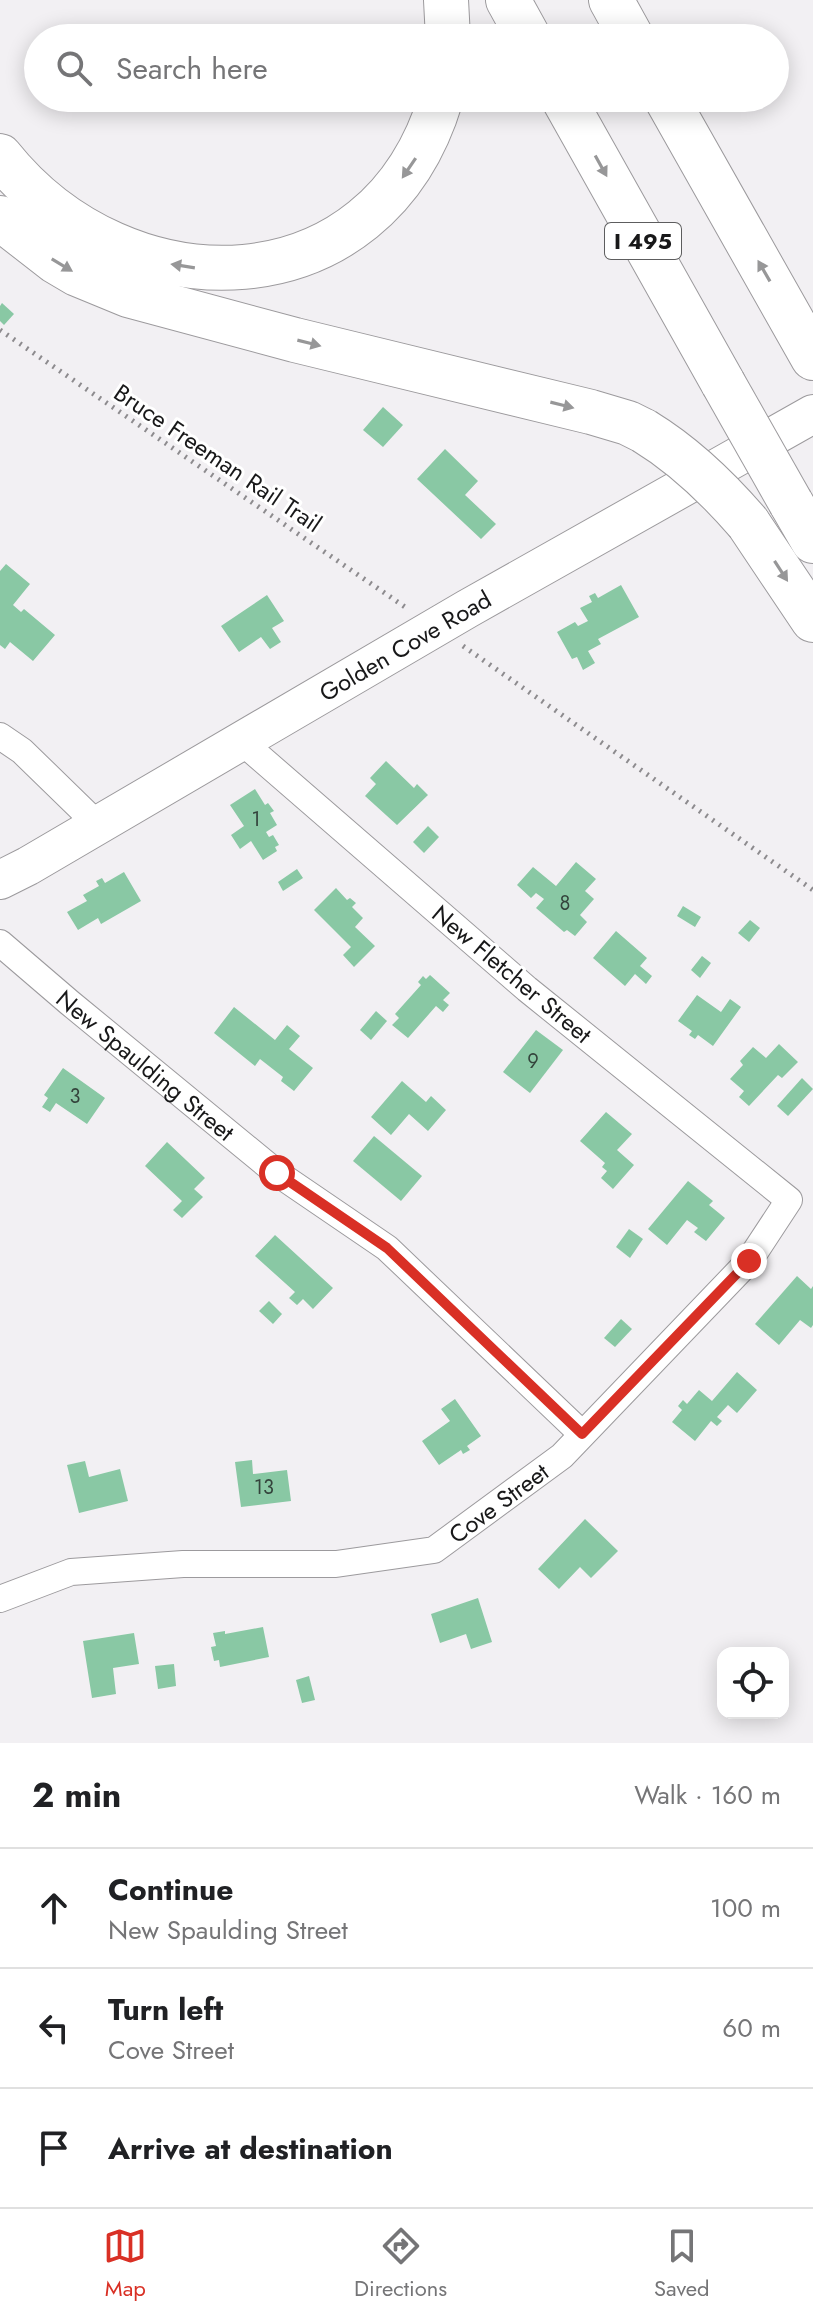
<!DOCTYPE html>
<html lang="en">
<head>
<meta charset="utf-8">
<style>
	body { margin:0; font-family:Jost,sans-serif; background:#f2f2f2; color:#202124 }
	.controls { position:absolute; right:24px; bottom:24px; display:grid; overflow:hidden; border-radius:16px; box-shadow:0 4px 20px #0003 }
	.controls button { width:72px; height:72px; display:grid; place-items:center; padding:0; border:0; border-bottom:2px solid #e0e0e0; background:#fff; color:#202124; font:40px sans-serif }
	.stop { position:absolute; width:24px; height:24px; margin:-18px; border:6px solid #d93025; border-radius:50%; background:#fff }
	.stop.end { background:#d93025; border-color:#fff; box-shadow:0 2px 8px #0008 }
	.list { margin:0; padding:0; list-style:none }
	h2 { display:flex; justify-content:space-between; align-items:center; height:104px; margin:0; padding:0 32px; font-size:34px }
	h2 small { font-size:26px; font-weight:400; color:#757577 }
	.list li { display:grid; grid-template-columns:52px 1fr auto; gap:24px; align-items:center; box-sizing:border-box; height:120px; padding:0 32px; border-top:2px solid #e0e0e0 }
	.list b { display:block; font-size:30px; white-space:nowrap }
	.list p { margin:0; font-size:26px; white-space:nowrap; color:#757577 }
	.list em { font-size:26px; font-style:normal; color:#757577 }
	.icon { flex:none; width:44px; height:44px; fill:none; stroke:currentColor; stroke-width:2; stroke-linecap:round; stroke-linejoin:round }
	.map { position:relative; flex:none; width:813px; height:1743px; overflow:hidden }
	.search { position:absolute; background:#fff; box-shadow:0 4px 20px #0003; left:24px; right:24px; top:24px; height:88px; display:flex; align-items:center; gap:20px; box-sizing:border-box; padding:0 28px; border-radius:44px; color:#757577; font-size:30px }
	.sheet { height:464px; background:#fff }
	nav { display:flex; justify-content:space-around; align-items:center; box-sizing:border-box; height:112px; border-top:2px solid #e0e0e0; background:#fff; font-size:22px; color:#757577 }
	nav a { display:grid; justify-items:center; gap:4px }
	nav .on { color:#d93025 }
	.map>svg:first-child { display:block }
	.building { fill:#89c8a4 }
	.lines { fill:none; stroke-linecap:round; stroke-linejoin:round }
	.street-casing { stroke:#9c9a9d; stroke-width:28 }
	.secondary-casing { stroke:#9c9a9d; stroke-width:40 }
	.highway-casing { stroke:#9c9a9d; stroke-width:46 }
	.path { stroke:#8d8b8e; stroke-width:5; stroke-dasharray:2 6; stroke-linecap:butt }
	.street { stroke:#fff; stroke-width:26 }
	.secondary { stroke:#fff; stroke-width:38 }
	.highway { stroke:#fff; stroke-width:44 }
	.highway-bridge-casing { stroke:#9c9a9d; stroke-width:46; stroke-linecap:butt }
	.highway-bridge { stroke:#fff; stroke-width:44 }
	.oneway { fill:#979798 }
	.route { stroke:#d93025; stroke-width:10 }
	.labels { text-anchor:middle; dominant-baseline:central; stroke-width:6; stroke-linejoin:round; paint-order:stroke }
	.number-label { font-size:20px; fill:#34443c }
	.shield { fill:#fff; stroke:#5d5d5e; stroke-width:2 }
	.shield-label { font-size:22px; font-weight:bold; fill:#181819 }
	.street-label { font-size:24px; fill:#181819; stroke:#fff }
</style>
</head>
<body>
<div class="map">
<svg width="813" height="1743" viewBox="0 0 813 1743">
	<rect width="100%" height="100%" fill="#f2f0f3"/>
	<!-- building -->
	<g class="building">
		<path d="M2,303L14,314L4,325L0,321V306Z"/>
		<path d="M383,407L403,425L383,447L363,430Z"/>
		<path d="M445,449L478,481L465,495L496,524L481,539L417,479Z"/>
		<path d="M6,564L30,584L13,605L21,612L24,609L55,635L33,661L10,642L5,649L0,645V571Z"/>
		<path d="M621,585L639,617L598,639L601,644L588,651L595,663L583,670L577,657L572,659L557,632L575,622L578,626L588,621L580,608L592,602L589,596L595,593L598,598Z"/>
		<path d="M267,595L284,621L272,628L281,642L270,649L261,637L239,652L221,626Z"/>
		<path d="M386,761L414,788L417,784L428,795L397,825L365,796L376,784L370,778Z"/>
		<path d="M255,789L265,805L268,803L274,811L270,813L277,825L266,832L269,837L273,835L279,845L275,847L277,851L263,860L251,841L240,849L231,835L244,826L230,805Z"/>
		<path d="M428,826L439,837L424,853L413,842Z"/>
		<path d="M576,862L596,879L585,891L594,899L580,915L587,922L575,936L567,930L564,932L536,908L544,899L536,893L531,898L517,885L533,867L556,886Z"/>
		<path d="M297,869L303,878L283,891L278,882Z"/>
		<path d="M124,872L141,901L101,924L98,918L78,930L67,912L87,901L83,895L99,886L96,881L102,878L105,883Z"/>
		<path d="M336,888L347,900L350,898L356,903L352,907L363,918L355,927L375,946L354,967L343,955L351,947L314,910Z"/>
		<path d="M683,906L701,917L695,927L677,916Z"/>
		<path d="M750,920L760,928L749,942L738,933Z"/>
		<path d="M616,931L647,958L640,966L652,976L646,984L635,974L625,986L593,958Z"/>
		<path d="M702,956L711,963L700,978L691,970Z"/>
		<path d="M430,975L450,993L443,1000L449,1005L443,1012L436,1006L408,1038L392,1025L399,1018L395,1014L421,985L418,982L423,976L426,979Z"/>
		<path d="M697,995L721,1012L730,999L741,1007L713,1046L698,1035L695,1039L689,1035L692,1031L678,1021Z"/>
		<path d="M234,1007L275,1040L287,1025L300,1036L289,1049L313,1068L294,1091L281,1081L283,1077L260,1059L255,1066L214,1033Z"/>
		<path d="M376,1011L387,1021L371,1040L360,1030Z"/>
		<path d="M536,1030L563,1050L530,1093L503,1072Z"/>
		<path d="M779,1044L798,1062L782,1078L778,1075L749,1106L739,1097L744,1091L730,1079L743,1065L740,1061L753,1047L766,1058Z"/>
		<path d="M63,1068L105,1098L87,1124L56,1103L50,1112L42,1107L48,1098L44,1095Z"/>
		<path d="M802,1078L813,1089L788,1116L777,1106Z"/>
		<path d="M402,1081L426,1102L431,1096L446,1110L428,1131L409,1114L391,1135L371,1117Z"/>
		<path d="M606,1112L632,1134L617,1150L634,1165L613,1189L601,1178L607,1171L602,1167L605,1163L580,1141Z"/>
		<path d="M374,1136L422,1176L401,1201L353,1161Z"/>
		<path d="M167,1142L205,1178L194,1189L203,1197L182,1218L173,1210L182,1201L145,1166Z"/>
		<path d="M688,1181L713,1201L709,1205L725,1218L706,1241L694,1232L698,1228L687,1220L667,1245L648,1229Z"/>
		<path d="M629,1229L643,1239L630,1258L616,1247Z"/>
		<path d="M275,1235L333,1288L313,1309L303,1299L297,1305L289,1298L295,1292L255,1256Z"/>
		<path d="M797,1276L811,1289L813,1286V1325L811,1328L800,1320L779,1345L755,1324Z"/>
		<path d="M269,1301L282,1314L273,1324L259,1311Z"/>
		<path d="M621,1319L632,1329L615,1347L604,1338Z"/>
		<path d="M737,1372L757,1390L737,1413L728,1405L717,1417L722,1421L717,1426L711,1421L695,1441L672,1422L682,1410L678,1406L683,1400L687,1404L699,1390L712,1401Z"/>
		<path d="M455,1399L481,1436L467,1446L470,1450L463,1454L461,1450L439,1465L422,1441L450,1421L441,1409Z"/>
		<path d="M252,1460L253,1474L287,1470L291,1501L241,1507L235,1462Z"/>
		<path d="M85,1461L89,1477L120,1469L128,1501L79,1513L67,1465Z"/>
		<path d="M585,1519L618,1551L591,1578L580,1567L559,1589L538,1569Z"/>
		<path d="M478,1598L492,1642L471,1649L466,1634L440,1643L431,1614Z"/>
		<path d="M263,1627L269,1657L220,1667L219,1660L214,1661L211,1647L216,1646L213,1633L225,1631V1634Z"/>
		<path d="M134,1633L139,1664L113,1668L116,1694L92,1698L83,1641Z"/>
		<path d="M174,1664L176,1686L158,1689L155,1666Z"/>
		<path d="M309,1676L315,1700L302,1703L296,1680Z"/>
	</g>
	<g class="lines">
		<defs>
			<g id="street">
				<path d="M0,736L22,751L98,825"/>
				<path id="s1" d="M0,943L70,1003L277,1173L387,1248L582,1434"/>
				<path id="s2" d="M0,1599L71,1572L183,1564H336L434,1550L562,1456L749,1261L789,1200L527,989L241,741"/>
			</g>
			<g id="secondary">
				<path id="s3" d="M0,880L28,866L467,609L813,414"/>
			</g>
			<g id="highway">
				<path d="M446,0L448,38"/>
				<path d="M508,0L529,38"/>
				<path d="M611,0L632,38"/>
				<path d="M563,98L723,383"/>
				<path d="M666,98L813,358"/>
				<path d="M0,156C127,315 377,312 441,98"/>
				<path d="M0,218L55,261L77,274L128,295L295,340L591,412L628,423L644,431"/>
				<path d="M791,503L813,541"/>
				<path d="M748,523L813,620"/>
			</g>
		</defs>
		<!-- street casing -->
		<use href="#street" class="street-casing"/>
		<!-- secondary casing -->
		<use href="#secondary" class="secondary-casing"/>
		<!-- highway casing -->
		<use href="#highway" class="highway-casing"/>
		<!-- path -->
		<g class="path">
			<path d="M0,330L408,609"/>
			<path d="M463,646L813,890"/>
		</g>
		<!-- street -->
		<use href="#street" class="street"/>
		<!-- secondary -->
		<use href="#secondary" class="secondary"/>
		<!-- highway -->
		<use href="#highway" class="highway"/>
		<defs>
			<g id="highway-bridge">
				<path d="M723,383L791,503"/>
				<path d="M644,431C685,456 717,487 748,523"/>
			</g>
		</defs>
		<!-- highway-bridge casing -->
		<use href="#highway-bridge" class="highway-bridge-casing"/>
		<!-- highway-bridge -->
		<use href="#highway-bridge" class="highway-bridge"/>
	</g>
	<!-- one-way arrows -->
	<defs><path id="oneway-solid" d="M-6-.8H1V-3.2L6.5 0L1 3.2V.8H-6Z" transform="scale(2)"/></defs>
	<g class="oneway">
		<use href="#oneway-solid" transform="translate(601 166) rotate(61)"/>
		<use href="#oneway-solid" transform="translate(409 168) rotate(124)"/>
		<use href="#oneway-solid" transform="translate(62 265) rotate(31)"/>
		<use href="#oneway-solid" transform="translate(183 266) rotate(-171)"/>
		<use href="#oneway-solid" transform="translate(764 271) rotate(-120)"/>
		<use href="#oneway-solid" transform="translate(309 343) rotate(14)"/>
		<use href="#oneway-solid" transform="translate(562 405) rotate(14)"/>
		<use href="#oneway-solid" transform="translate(781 571) rotate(57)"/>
	</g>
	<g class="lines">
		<!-- route -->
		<path class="route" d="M277,1173L387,1248L582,1434L749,1261"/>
	</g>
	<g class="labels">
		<!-- number labels -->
		<g class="number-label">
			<text x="256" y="819">1</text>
			<text x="565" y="903">8</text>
			<text x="533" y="1061">9</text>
			<text x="75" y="1096">3</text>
			<text x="264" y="1487">13</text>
		</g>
		<!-- shield labels -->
		<rect class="shield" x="605" y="223" width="76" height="36" rx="6"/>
		<g class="shield-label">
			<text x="643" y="241">I 495</text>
		</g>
		<!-- street labels -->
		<g class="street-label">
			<text transform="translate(218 458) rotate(34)">Bruce Freeman Rail Trail</text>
			<text stroke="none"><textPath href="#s3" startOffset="468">Golden Cove Road</textPath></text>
			<text transform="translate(512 974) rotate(40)">New Fletcher Street</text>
			<text stroke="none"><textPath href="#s1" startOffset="190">New Spaulding Street</textPath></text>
			<text stroke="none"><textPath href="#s2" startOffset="520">Cove Street</textPath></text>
		</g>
	</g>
</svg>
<div class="controls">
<button><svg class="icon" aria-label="locate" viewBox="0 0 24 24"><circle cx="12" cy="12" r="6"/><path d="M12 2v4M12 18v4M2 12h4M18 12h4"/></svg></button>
</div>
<div class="stop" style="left:277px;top:1173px"></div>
<div class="stop end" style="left:749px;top:1261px"></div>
<div class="search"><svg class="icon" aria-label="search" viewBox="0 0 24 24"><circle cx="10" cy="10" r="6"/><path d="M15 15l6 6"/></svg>Search here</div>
</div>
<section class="sheet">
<h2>2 min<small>Walk · 160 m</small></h2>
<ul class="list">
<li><svg class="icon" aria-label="ahead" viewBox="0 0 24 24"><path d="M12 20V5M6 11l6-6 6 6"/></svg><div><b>Continue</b><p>New Spaulding Street</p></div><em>100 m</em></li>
<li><svg class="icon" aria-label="left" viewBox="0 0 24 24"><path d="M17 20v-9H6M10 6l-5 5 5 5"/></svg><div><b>Turn left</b><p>Cove Street</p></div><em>60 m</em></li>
<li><svg class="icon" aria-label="arrive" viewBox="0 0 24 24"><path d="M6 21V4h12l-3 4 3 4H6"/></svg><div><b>Arrive at destination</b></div></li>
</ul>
</section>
<nav>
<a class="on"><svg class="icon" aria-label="map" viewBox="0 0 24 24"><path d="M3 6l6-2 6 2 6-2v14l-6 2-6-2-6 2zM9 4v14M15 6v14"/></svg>Map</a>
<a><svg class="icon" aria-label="directions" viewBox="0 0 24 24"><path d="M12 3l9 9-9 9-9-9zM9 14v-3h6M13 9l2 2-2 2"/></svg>Directions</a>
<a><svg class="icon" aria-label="saved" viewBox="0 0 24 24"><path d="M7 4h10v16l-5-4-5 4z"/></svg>Saved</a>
</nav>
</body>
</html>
